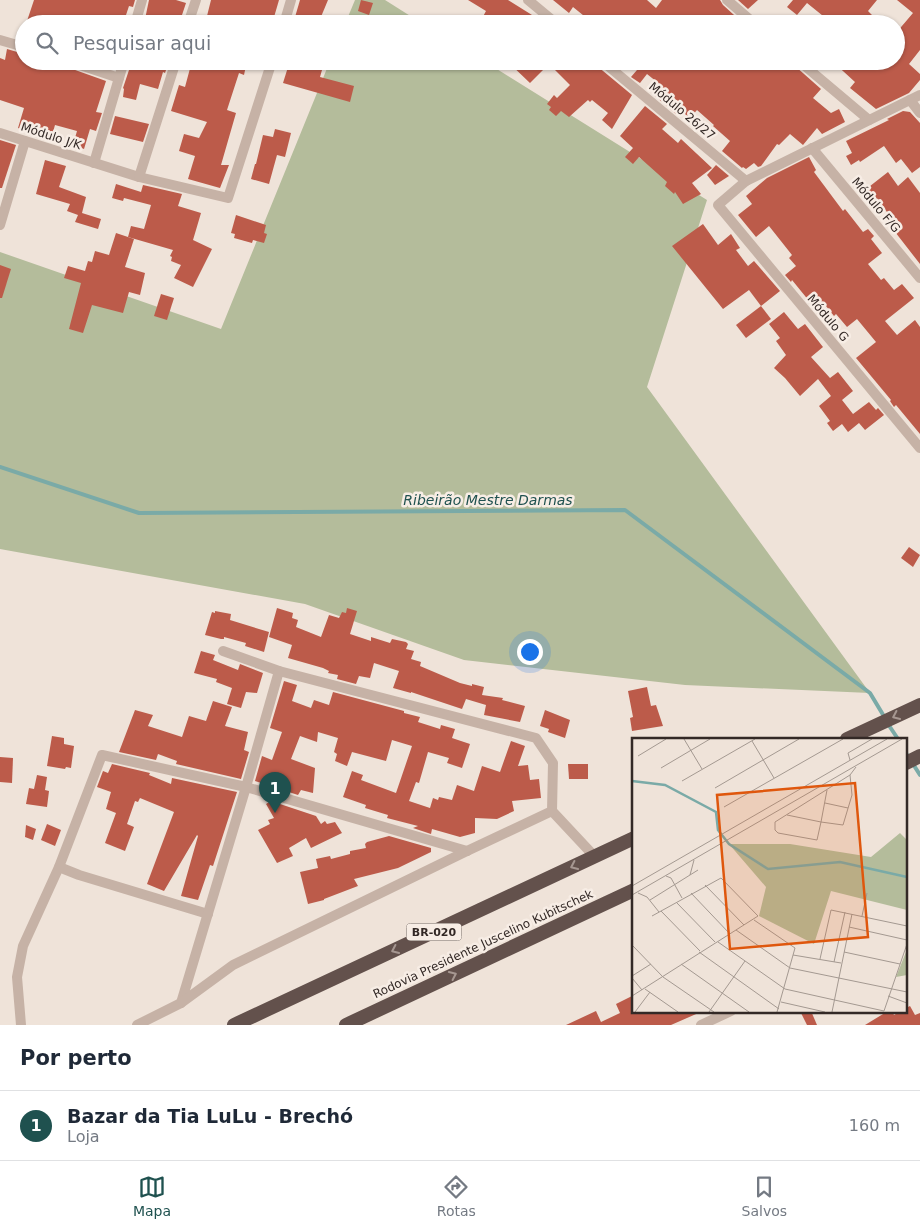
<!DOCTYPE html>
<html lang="pt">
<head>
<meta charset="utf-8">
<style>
	body { margin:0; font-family:"DejaVu Sans",sans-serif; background:#f2f2f3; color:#1f2937 }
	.you { position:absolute; left:529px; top:651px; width:18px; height:18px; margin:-12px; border:4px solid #fff; border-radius:50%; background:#1a73e8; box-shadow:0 0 0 8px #1a73e833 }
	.badge { display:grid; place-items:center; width:32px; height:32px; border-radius:50%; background:#1f514f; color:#fff; font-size:16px; font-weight:700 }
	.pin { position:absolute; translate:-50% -41px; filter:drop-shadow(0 1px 2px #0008) }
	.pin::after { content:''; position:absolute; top:26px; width:18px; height:15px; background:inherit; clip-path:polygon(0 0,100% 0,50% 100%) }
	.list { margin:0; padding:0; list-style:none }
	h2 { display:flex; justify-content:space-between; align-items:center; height:65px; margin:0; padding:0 20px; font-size:21px }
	h2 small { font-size:16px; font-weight:400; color:#747a83 }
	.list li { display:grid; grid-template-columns:32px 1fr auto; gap:15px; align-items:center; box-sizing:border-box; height:70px; padding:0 20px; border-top:1px solid #e0e1e3 }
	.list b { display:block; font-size:19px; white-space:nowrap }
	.list p { margin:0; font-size:16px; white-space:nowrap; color:#747a83 }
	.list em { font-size:16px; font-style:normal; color:#747a83 }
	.icon { flex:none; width:28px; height:28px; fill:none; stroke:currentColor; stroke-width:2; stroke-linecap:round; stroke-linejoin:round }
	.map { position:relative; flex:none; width:920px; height:1025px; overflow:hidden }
	.search { position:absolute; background:#fff; box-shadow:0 1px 4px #0004; left:15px; right:15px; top:15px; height:55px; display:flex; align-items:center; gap:12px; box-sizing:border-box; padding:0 18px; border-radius:28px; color:#747a83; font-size:19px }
	.sheet { height:135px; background:#fff }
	nav { display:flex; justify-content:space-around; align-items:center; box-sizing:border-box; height:70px; border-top:1px solid #e0e1e3; background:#fff; font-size:14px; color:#747a83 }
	nav a { display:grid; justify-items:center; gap:2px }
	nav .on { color:#1f514f }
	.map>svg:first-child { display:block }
	.green { fill:#b4bc9b }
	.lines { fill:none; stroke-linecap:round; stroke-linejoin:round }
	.stream { stroke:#7aaaa7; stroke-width:4 }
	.building { fill:#bc5b4a }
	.minor { stroke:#c6b2a6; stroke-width:10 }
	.trunk { stroke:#63514c; stroke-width:14 }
	.oneway { stroke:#a69791 }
	.labels { text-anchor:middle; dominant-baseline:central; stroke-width:5; stroke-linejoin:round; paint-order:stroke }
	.shield { fill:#f7ede5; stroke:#6e645f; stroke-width:1 }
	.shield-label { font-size:11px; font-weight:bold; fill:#332926 }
	.street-label { font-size:12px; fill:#332926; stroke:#f7ede5 }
	.water-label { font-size:14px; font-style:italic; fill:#1f514f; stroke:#f7ede5 }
	.inset-river { fill:none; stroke:#7aaaa7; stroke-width:2.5 }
	.inset-road { fill:none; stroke:#a49991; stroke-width:1 }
	.view { fill:#df570d; fill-opacity:0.15; stroke:#df570d; stroke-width:2.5 }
	.inset-edge { fill:none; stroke:#332926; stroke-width:2.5 }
</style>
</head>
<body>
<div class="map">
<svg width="920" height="1025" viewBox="0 0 920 1025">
	<rect width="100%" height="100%" fill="#efe3d9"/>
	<!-- green -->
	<g class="green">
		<path d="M355,0H385L423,24H345Z"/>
		<path d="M330,61H484L707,200L647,387L870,693L685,685L464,660L305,604L0,549V252L221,329Z"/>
	</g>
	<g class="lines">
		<!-- stream -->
		<g class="stream">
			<path d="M0,467L139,513L625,510L870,693L885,718"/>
			<path d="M888,724L898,739"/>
			<path d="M906,753L920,775"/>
		</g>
	</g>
	<!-- building -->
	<g class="building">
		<path d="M34,0H135L133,7L129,6L123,24H26Z"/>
		<path d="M149,0H176L186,3L179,24H144Z"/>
		<path d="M211,0H279L272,24H205Z"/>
		<path d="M300,0H328L318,24H293Z"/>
		<path d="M361,0L373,3L369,15L358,11Z"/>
		<path d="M468,0H508L532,15L542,24H479L486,11Z"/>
		<path d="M553,0H647L656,8L662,0H720L723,5L744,24H694L688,18L683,24H594L573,7L569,13Z"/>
		<path d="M738,0H758L748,9Z"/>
		<path d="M793,0H877L868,11L873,16L867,24H833L807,3L797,15L787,7Z"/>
		<path d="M897,0H920V50L909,64L920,74V80L909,93L876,109L850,88L855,82L832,61H896V33L913,13Z"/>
		<path d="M7,49L24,54V61H50L106,81L96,112L102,113L96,131L90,129L84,149L73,145L77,131L55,125L51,139L18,128L24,108L0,100V58L5,60Z"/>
		<path d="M132,61H169L165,73L163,72L158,89L140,84L136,100L123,97L124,89L123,88Z"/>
		<path d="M192,61H247L244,75L239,73L227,110L236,113L221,165H229L220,188L188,179L195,156L179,151L184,134L199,138L207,122L171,111L179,85L185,87Z"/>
		<path d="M296,61H318L324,63L320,77L354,86L350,102L283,83L288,67L293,69Z"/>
		<path d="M507,61H591L632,95L612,129L602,120L608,113L592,100L590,102L588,100L569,117L561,111L556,116L549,110L551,107L547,104L554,95L557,98L570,85L549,64L530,83Z"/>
		<path d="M626,61H792L795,66L821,89L813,98L831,113L839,109L845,122L822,134L817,128L803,145L790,134L779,145L777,144L761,166L758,167L754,163L746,169L743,167L742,168L722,151L730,141L713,126L714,125L697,110L690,118L680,110L676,114L654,95L662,86L647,74L640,83L631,77L637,70Z"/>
		<path d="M645,106L667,124L662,129L678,143L681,139L712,168L692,183L701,194L683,204L675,192L674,194L665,186L667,182L639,157L633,164L625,157L633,148L620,136Z"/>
		<path d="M903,111L910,112L920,123V167L912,173L901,159L896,163L884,146L860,162L859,160L851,165L846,156L852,153L846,141L889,120L887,119Z"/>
		<path d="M115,116L149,124L143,142L110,134Z"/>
		<path d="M275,129L291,133L285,157L277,155L269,184L251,179L255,164H256L263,135L273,137Z"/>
		<path d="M0,140L16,145L2,188H0Z"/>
		<path d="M809,157L816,170L814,172L843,211L845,209L863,232L868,229L874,236L871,239L882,253L868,264L881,280L884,278L894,290L902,284L914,298L885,321L897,335L915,320L920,327V434L896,405L894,407L890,401L891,400L856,358L876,342L857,319L847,327L836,314L834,316L822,301L814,307L792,280L791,282L785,275L796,266L789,258L792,255L769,226L756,237L738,215L752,204L746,196L767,178Z"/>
		<path d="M45,160L66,166L59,187L86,197L82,213L101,219L98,229L75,222L78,215L67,211L70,204L36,194Z"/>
		<path d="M716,165L729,176L715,185L707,175Z"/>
		<path d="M888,172L898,186L908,177L920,193V264L885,219L889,215L878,199L874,202L865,190Z"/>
		<path d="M116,184L141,192L143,185L182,194L178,206L201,213L193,240L212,249L193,287L174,278L181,265L171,261L172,257L170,256L173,250L128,237L131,226L144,229L151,205L124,198L123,201L112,198Z"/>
		<path d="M236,215L266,225L264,233L267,234L264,243L253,240L252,243L234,238L235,234L231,233Z"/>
		<path d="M703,224L718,245L731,234L740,248L736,250L748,266L754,261L780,291L761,306L749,290L723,309L672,246Z"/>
		<path d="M116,233L134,239L125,267L145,273L140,295L129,292L123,313L92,305L83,333L69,329L81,283L64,278L68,266L85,271L88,261L92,262L95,251L109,255Z"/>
		<path d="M0,265L11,269L2,298H0Z"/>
		<path d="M161,294L174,298L167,320L154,316Z"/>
		<path d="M761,306L771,319L746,338L736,325Z"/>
		<path d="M784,312L798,329L805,324L823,347L811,357L830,378L838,372L853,391L842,400L853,414L869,402L876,410L878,408L884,415L865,430L859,423L848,432L842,424L833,431L827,423L830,421L819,406L831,396L818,379L800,396L785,378L774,368L786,355L776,341L780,338L769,324Z"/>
		<path d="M909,547L920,555L913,567L901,558Z"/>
		<path d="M277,608L293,613L292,618L298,620L296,627L321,637L329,615L339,618L342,612L346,613L347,608L357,611L350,634L371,641V637L390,643L392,639L406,642L408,644L406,649L414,651L411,659L421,662L420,666L460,683L472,686V684L484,687L482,695L503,698L502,700L525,706L520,722L484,715L486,705L466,699L462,709L411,692V693L393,688L399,671L374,663L370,678L359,676L356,684L337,679L338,675L328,673L329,671L323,668L288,658L292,645L269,637Z"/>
		<path d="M215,611L231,614L230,620L269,632L264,652L245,646L246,643L224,637V639H221L205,635L212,612L215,613Z"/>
		<path d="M201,651L215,655L213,660L238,670L240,664L263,673L257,693L246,692L241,708L227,704L232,688L216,682L217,679L194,673Z"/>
		<path d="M284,681L297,685L292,701L311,708L314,700L329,705L333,692L404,711V713L420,717L418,722L440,729L441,725L455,729L452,738L470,744L462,768L447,763L449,758L428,752L419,783L416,782L409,801L430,808L433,798L438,800L439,797L452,800L457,785L474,791L482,766L500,772L511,741L525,746L518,766L528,765L530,780L539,779L541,798L512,801L514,811L497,819L475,818V833L460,837L432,829L431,834L413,828L418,826L387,818L388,815L365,808L366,805L343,797L352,771L363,775L361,780L396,793L412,746L392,740L386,761L352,752L347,766L335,761L337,754L334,752L338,738L318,732L317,742L300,736L291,759L315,768L313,793L301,790L298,795L255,781L262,756L272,760L282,732L270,728Z"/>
		<path d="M647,687L651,706L656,705L663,726L632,731L630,718L633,717L628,691Z"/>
		<path d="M213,701L232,707L225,726L248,732L244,750L249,752L241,779L176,764L177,761L158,754L156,760L119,752L135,710L153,715L148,726L182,737L189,716L206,721Z"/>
		<path d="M545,710L570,720L565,738L548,732L549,729L540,726Z"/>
		<path d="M52,736L64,738V744L74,746L71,768L66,767L65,769L47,766Z"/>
		<path d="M0,757L13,758L12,783L0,782Z"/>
		<path d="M112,764L150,773L149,775L171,784L172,778L237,792L213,866L210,865L198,900L181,896L198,836L197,835L164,891L147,884L174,812L140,798L138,802L135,801L127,824L134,827L125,851L105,843L116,813L106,809L111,792L97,787L103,771L108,773Z"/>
		<path d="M568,764H588V779H569Z"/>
		<path d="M37,775L47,777L45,790L49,791L47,807L26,804L29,788L34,789Z"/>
		<path d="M271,801L316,816L321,824L325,821L327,824L335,822L342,833L311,848L306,838L289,848L293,856L277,863L258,830L270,824L268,820L274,818L266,804Z"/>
		<path d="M47,824L61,830L55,846L41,840Z"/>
		<path d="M26,825L36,829L33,840L25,837Z"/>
		<path d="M389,836L431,848V852L398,868L354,879L358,886L324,899V900L308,904L300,872L318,868L316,859L330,856L331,859L350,854V851L366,848L365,844L367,842Z"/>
		<path d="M634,995V1011H703L671,1025H566L596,1011L601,1022L620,1013L616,1004Z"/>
		<path d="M910,1006L915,1015L920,1013V1025H865L888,1011H892L894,1015L901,1011H906V1008Z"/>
		<path d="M800,1011H811L817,1025H807Z"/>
	</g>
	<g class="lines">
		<!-- minor -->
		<g class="minor">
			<path d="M528,0L557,24"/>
			<path d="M727,0L755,24"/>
			<path d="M135,24L142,0"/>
			<path d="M188,24L196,0"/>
			<path d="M284,24L291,0"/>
			<path d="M0,40L24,47"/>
			<path d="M68,61L119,78"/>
			<path d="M602,61L746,181"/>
			<path d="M799,61L869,120"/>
			<path d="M920,95L746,181L718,205L920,448"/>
			<path d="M910,100L920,113"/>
			<path d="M0,133L139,177L228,198L272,61"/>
			<path d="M812,148L920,278"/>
			<path d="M94,163L124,61"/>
			<path d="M139,177L176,61"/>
			<path d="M0,225L25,141"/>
			<path d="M223,651L279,671"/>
			<path d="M552,811L595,857"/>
			<path d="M59,867L79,875L208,914"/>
			<path d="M181,1003L246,787L467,851"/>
			<path d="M21,1025L17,977L23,946L59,867L102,755L246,787L279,671L536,738L553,763L552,811L467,851L233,965L181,1003L137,1025"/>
			<path d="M701,1025L731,1011"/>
		</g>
		<!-- trunk -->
		<g class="trunk">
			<path d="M847,739L920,705"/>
			<path d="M906,763L920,756"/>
			<path d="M234,1025L634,838"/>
			<path d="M346,1025L634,890"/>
		</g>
	</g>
	<!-- one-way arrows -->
	<defs><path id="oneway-chevron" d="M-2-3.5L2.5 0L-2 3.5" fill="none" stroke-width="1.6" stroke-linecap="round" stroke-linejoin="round" transform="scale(1.25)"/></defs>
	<g class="oneway">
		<use href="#oneway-chevron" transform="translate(896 716) rotate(155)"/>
		<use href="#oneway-chevron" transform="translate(574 866) rotate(155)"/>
		<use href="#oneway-chevron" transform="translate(395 950) rotate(155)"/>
		<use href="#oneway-chevron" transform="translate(453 975) rotate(-25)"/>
	</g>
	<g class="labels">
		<!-- shield labels -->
		<rect class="shield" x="406.5" y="923.5" width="55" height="17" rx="4"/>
		<g class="shield-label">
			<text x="434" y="932">BR-020</text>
		</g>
		<!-- street labels -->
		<g class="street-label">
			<text transform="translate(682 111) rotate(40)">Módulo 26/27</text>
			<text transform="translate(51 136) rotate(18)">Módulo J/K</text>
			<text transform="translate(876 205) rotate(50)">Módulo F/G</text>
			<text transform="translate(828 318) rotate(50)">Módulo G</text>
			<text transform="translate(483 944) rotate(-25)">Rodovia Presidente Juscelino Kubitschek</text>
		</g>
		<!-- water labels -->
		<g class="water-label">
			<text x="488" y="500">Ribeirão Mestre Darmas</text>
		</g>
	</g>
	<!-- overview -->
	<g transform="translate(632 738)">
		<rect width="275" height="275" fill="#efe3d9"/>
		<path d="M268,95L275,102V172L199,153L182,206L127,178L134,149L97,106H158L239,119ZM275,213V237L264,239L274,214Z" fill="#b4bc9b"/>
		<path class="inset-river" d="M0,43L33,47L84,74L86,92L97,106L136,131L208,124L275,139"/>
		<path class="inset-road" d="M52,1L70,31M120,3L142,40M6,18L34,1M218,22L216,15L240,1M29,30L78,1M218,37L220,57L211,87L189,84L185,102L146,95L143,92V84L218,37L224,29M50,43L123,1M83,50L167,1M193,65L216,70M92,69L211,1M155,77L189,84L195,52M58,137L62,122M34,138L39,140L50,160M73,147L112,187M0,148L255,1M6,155L15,159L27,174M59,155L98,196M0,157L270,1M18,162L66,132M44,164L83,204M29,173L68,213M230,178L235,155M122,182L163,210L145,274M217,189L275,202M104,192L158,230L275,254M86,204L153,251L252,273M0,207L31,239L82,274M67,214L147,271M212,214L268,226M161,217L209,225M188,221L199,172L275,188M202,224L213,174M49,226L117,274M0,238L19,226M0,240L10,252M13,251L46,274M0,258L126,178L89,140L20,178M256,258L275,265M149,264L193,274M252,273L275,206M3,274L18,254M77,274L113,223M200,274L220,176"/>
		<path class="view" d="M223,45L236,199L98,211L85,57Z"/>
		<rect width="275" height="275" class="inset-edge"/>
	</g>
</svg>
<div class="you"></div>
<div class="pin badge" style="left:275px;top:813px">1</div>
<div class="search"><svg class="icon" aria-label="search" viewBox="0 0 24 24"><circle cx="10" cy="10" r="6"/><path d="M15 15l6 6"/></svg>Pesquisar aqui</div>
</div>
<section class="sheet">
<h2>Por perto<small></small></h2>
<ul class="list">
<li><span class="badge">1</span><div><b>Bazar da Tia LuLu - Brechó</b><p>Loja</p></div><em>160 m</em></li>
</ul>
</section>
<nav>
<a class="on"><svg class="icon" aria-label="map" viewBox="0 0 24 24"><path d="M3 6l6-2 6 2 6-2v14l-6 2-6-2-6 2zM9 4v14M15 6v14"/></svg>Mapa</a>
<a><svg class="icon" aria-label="directions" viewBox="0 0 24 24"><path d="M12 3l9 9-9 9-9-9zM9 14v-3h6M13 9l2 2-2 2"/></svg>Rotas</a>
<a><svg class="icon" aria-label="saved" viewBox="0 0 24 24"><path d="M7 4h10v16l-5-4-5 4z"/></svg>Salvos</a>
</nav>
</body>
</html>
